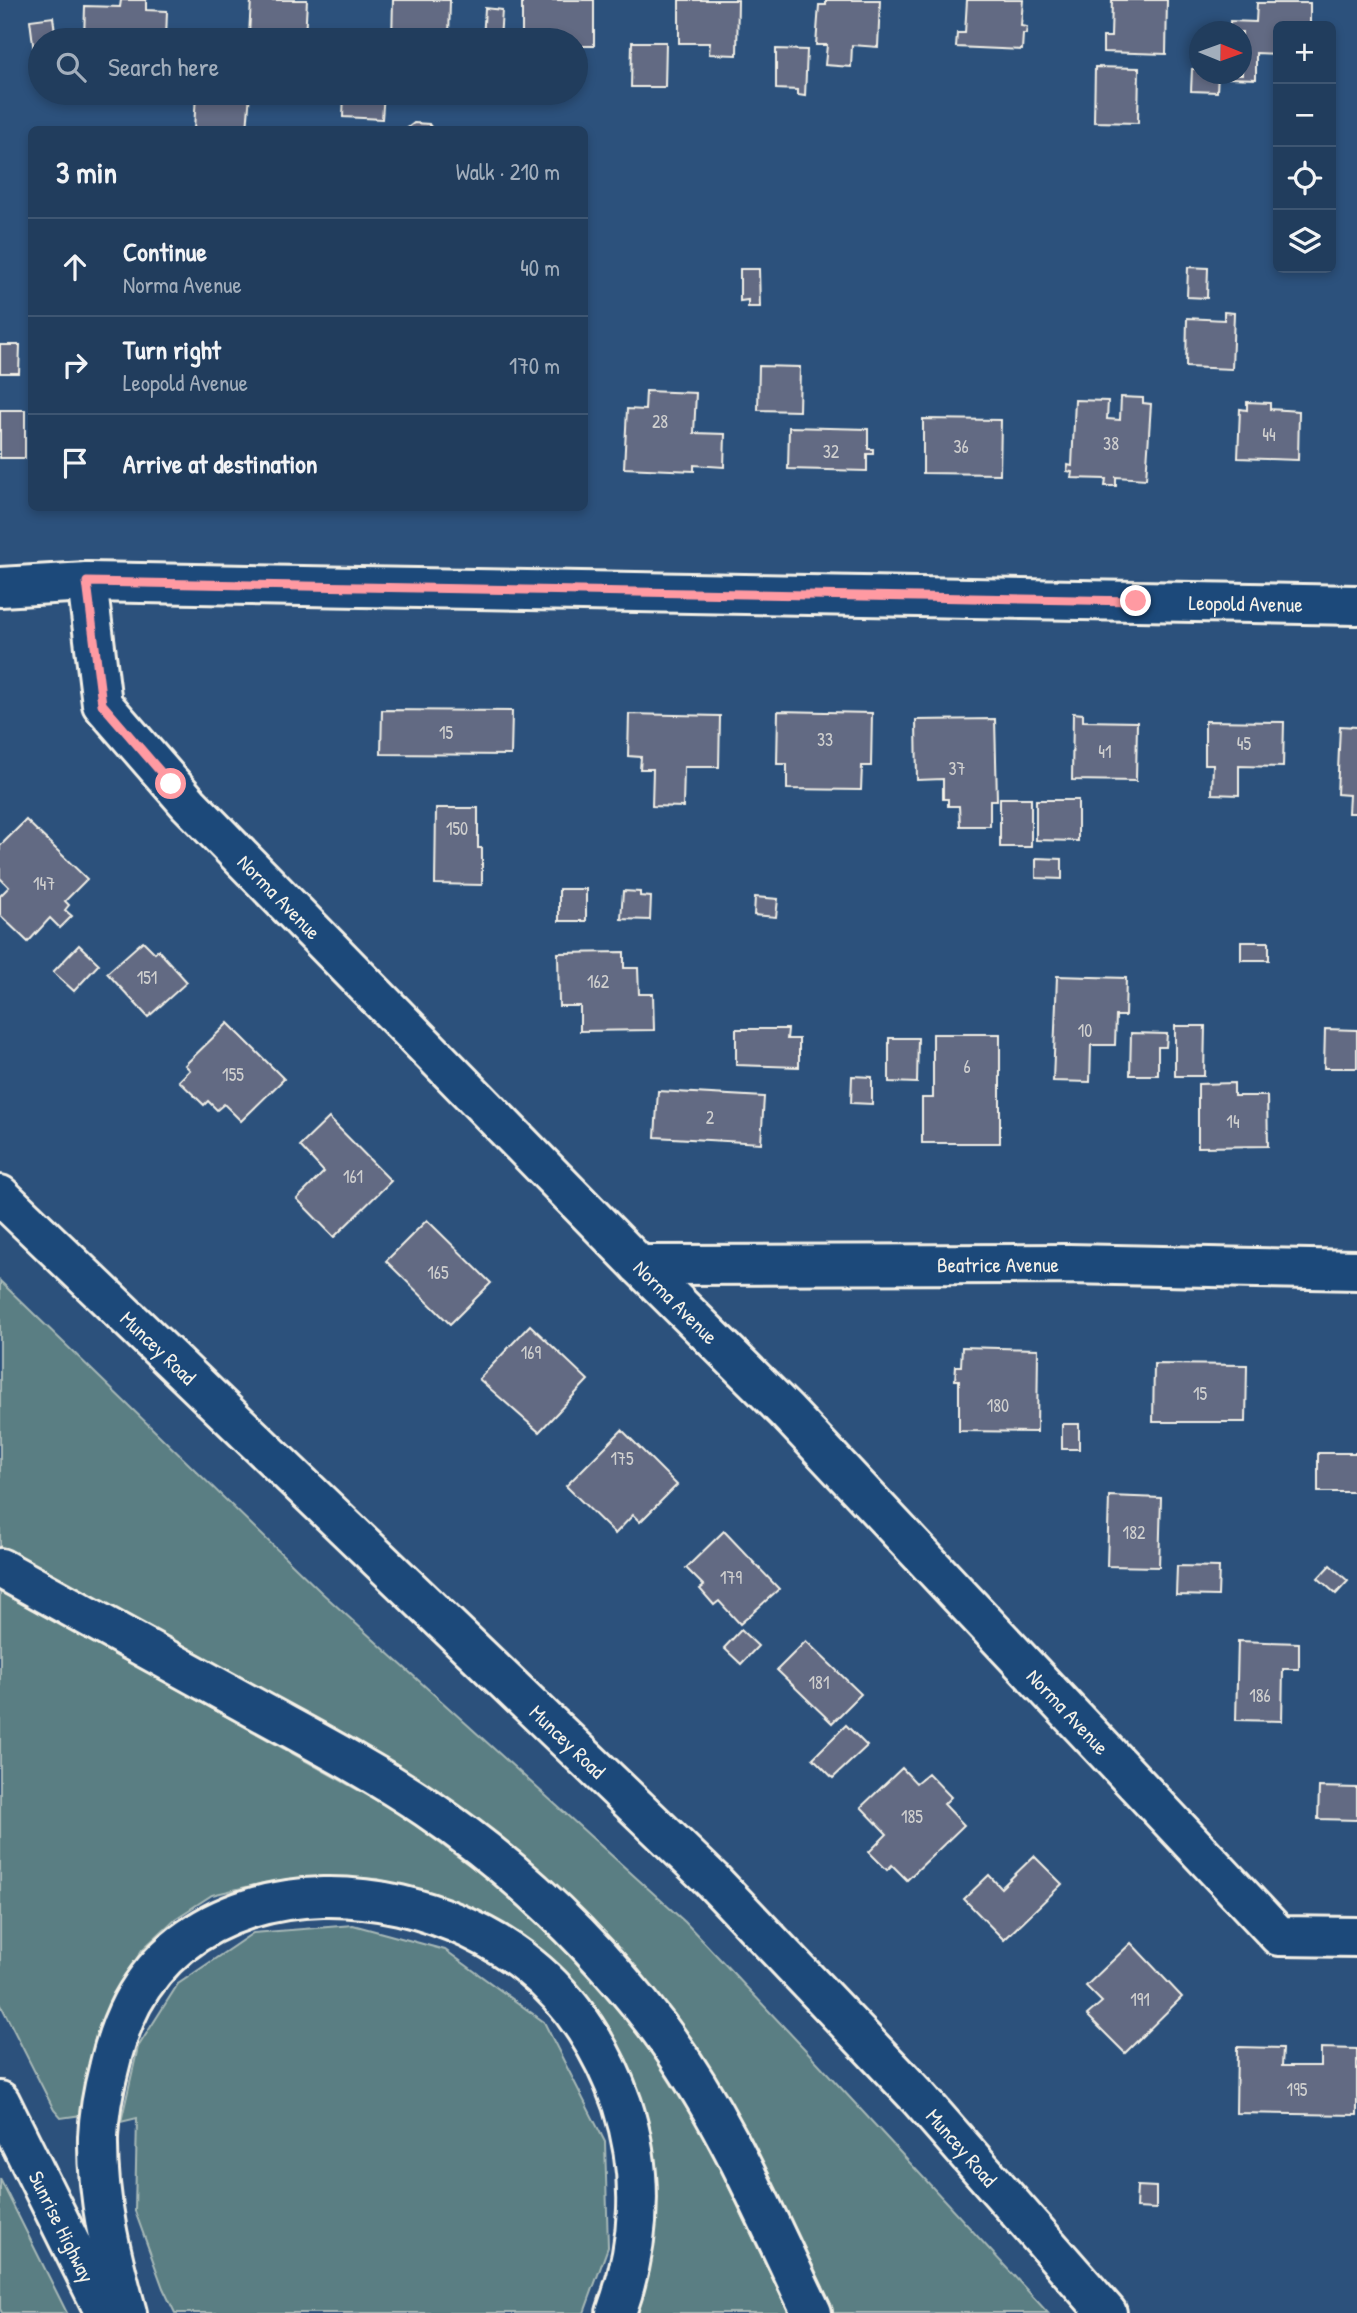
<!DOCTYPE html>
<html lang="en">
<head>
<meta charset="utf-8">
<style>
	body { margin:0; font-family:"Patrick Hand",sans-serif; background:#294463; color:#f1f3f6 }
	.controls { position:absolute; right:21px; top:21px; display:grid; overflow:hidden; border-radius:10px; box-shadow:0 4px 10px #0003 }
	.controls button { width:63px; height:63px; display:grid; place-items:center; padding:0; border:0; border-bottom:2px solid #3e5672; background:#213d5d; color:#f1f3f6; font:35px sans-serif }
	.compass { position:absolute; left:1189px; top:21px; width:63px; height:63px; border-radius:50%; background:#213d5d; box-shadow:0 4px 10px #0003; rotate:91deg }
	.stop { position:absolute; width:21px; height:21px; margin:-16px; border:5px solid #ff9aa2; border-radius:50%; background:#fff }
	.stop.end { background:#ff9aa2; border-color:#fff; box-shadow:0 2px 7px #0008 }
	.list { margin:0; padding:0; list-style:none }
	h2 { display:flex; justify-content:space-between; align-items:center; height:91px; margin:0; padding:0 28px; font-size:30px }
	h2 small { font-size:23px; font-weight:400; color:#a2aebc }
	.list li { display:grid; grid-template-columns:46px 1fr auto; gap:21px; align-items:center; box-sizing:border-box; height:98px; padding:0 28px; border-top:2px solid #3e5672 }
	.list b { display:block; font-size:26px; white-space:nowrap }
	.list p { margin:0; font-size:23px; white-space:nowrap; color:#a2aebc }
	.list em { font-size:23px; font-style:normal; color:#a2aebc }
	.icon { flex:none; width:38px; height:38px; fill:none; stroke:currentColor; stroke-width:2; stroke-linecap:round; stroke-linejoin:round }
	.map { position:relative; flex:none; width:1357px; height:2313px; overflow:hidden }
	.search { position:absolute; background:#213d5d; box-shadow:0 4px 10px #0003; left:28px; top:28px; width:560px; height:77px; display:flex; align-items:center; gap:18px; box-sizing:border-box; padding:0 24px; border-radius:38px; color:#a2aebc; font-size:26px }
	.panel { position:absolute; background:#213d5d; box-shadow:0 4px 10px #0003; left:28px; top:126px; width:560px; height:385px; border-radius:10px }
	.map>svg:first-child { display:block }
	.green { fill:#5a7e83; stroke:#a7b8b6; stroke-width:2 }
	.building { fill:#626b83; stroke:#f4f1e8; stroke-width:2 }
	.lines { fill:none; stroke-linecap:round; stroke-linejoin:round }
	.street-casing { stroke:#f4f1e8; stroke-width:44 }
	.secondary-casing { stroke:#f4f1e8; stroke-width:44 }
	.highway-casing { stroke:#f4f1e8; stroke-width:44 }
	.street { stroke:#1f4a7a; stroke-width:38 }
	.secondary { stroke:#1f4a7a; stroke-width:38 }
	.highway { stroke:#1f4a7a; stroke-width:38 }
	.route { stroke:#ff9aa2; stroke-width:9 }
	.labels { text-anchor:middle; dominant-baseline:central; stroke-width:7; stroke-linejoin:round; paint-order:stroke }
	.number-label { font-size:18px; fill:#d0d0cf }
	.street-label { font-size:21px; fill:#f4f1e8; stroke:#1f4a7a }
</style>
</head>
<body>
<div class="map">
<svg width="1357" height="2313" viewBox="0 0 1357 2313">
	<rect width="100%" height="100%" fill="#2c517c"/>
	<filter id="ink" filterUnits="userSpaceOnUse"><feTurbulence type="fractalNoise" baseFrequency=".0143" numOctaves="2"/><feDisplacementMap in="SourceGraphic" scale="14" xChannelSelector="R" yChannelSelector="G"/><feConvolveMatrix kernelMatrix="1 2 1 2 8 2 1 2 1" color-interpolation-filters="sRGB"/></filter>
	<g filter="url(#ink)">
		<!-- green -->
		<g class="green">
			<path d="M0,1281L321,1592L685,1922L817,2062L1048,2313H827L737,2126L519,1859L0,1554Z"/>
			<path d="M0,1590L399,1813L504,1891L552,1936L629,2022L653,2055L707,2141L789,2313H637C665,2222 665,2147 623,2061L482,1915L426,1892L378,1879L331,1877L272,1881L212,1895L175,1919L142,1950L117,1991L96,2034L87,2075L81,2115L61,2118L54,2110L0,2003Z"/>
			<path d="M353,1925L445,1950L544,2022L605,2142L608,2247L584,2313H175L163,2288L135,2211L137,2118L121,2122L138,2047L178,1984L253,1933Z"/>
			<path d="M0,2179L67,2313H2L0,2309Z"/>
		</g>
		<!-- building -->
		<g class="building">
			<path d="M121,0H146V10L167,11L166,40H84L85,6L120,7Z"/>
			<path d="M251,0H307L305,39L249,35Z"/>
			<path d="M393,0H450L449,39L392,40Z"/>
			<path d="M522,0H594V46H576V40H522Z"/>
			<path d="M679,0H738L737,55L709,54L710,43H679Z"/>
			<path d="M826,0H880L878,47L852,45L851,67L825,65L827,45H816L819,5H826Z"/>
			<path d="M967,0H1023L1021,26L1027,27L1026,34H1023L1022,50L956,47L957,33H965Z"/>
			<path d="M1112,0H1167L1166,54L1103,52V37H1111Z"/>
			<path d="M1257,3H1310V26H1278V54L1256,53V79L1229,78V74H1242V32H1230V21L1256,22Z"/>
			<path d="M485,8L502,10L500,40H483Z"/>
			<path d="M53,17L56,40H40V59L35,60L30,20Z"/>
			<path d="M632,42H666L665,87H631Z"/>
			<path d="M776,49L807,50L805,96L798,95V90L776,89Z"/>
			<path d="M1095,67L1139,68L1138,123L1094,122Z"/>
			<path d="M1192,69H1200V74H1218L1217,92L1191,91Z"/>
			<path d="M196,93H250L247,130H194Z"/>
			<path d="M344,93H384L382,119L343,117Z"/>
			<path d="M482,93H518V97L482,95Z"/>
			<path d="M414,123L429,124L433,130H405Z"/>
			<path d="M1188,267L1208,268L1207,298L1187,297Z"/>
			<path d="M740,269H759L760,307H748V300L740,301Z"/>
			<path d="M1224,312L1234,313L1232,369L1186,367L1187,318L1224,320Z"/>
			<path d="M0,345H20L19,373H0Z"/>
			<path d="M759,366L800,367L799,411L758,410Z"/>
			<path d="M646,391L696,393L694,433L725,434L724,467L694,465V471L624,468L627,409L645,410Z"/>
			<path d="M1121,397L1143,398V403L1151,404L1146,479L1116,477V486H1105L1106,479L1071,478L1072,472L1067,471L1068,465L1072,466L1075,400L1108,401L1107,419L1120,420Z"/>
			<path d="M1247,402L1270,403V409L1299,411L1298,460L1238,458L1240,409L1247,410Z"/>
			<rect x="0" y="410" width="25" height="48"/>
			<path d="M923,419L1001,420L1000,474L923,473Z"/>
			<path d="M789,427L868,429V449H873V454H867V471L788,469Z"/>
			<path d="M382,710L512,711L511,755L381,754Z"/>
			<path d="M778,711L872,713L871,766H862L861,790L787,789V764H777Z"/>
			<path d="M1073,713L1083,714V721L1137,722L1136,781L1072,780Z"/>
			<path d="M629,714L720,716L719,767H684L683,807L652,806L653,769H640L641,757L628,756Z"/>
			<path d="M995,719L997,800H990V826H960L959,806H948V799H943V779L917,780L916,720Z"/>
			<path d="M1205,721L1284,722L1283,767L1239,766V795L1212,794L1213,764H1205Z"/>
			<path d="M1340,726L1357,727V813H1348L1349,795L1337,794Z"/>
			<rect x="1000" y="798" width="31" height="49"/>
			<path d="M1036,800H1078V841L1036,840Z"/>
			<path d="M436,808H478V848H482V885L435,884Z"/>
			<path d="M26,820L87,879L65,901L69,905L65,910L72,916L60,928L50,918L28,942L0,915V896L9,887L0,878V846Z"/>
			<path d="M1036,858L1062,859V879L1036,878Z"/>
			<rect x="559" y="889" width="27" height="32"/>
			<path d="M623,891L640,892V896L651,897L650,920L621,919Z"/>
			<path d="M755,897L778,899L776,917L754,915Z"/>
			<path d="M143,941L155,953L158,950L187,982L148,1017L107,973Z"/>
			<rect x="1241" y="942" width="28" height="18"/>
			<path d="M79,945L99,964L74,991L53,972Z"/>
			<path d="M624,952V968H638L639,994H653L654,1030L580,1031V1006H559L558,953Z"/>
			<path d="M1057,976L1126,978L1125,1016H1116L1115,1045H1091L1090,1082L1053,1081Z"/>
			<path d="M228,1023L284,1079L241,1121L224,1104L217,1110L208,1101L204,1105L179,1081L190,1070L185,1065Z"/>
			<path d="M1175,1026H1205L1204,1076H1175Z"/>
			<path d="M736,1029H788L787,1039H799V1067L736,1065Z"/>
			<path d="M1325,1029L1357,1030V1068H1324Z"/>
			<path d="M1131,1033L1167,1034L1166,1047H1158V1075H1130Z"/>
			<path d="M933,1034H1000V1143H922V1098H933Z"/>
			<path d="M889,1038H918L917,1083L889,1082Z"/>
			<path d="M852,1076L872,1077V1104L851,1103Z"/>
			<path d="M1234,1083V1096H1267L1268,1146L1198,1147V1084Z"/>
			<path d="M658,1091L764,1097L761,1143L655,1137Z"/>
			<path d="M329,1118L391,1181L334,1237L297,1199L324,1172L300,1146Z"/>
			<path d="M427,1220L491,1283L450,1324L386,1261Z"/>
			<path d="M530,1325L588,1380L539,1432L479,1379Z"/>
			<path d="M962,1347L1038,1349L1037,1432L959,1431V1380H955L956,1366H961Z"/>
			<path d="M1154,1364L1247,1365L1246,1422H1153Z"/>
			<rect x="1062" y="1424" width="17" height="25"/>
			<path d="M622,1430L677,1485L640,1522L633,1515L615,1534L566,1486Z"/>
			<rect x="1318" y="1453" width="39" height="39"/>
			<path d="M1109,1496L1161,1498L1159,1567L1107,1566Z"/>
			<path d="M724,1531L779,1589L740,1624L719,1601L714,1605L700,1589L704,1586L686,1568Z"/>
			<path d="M1330,1565L1348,1581L1336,1594L1318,1578Z"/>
			<path d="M1177,1566L1219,1567L1218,1596L1176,1595Z"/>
			<path d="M741,1630L758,1646L741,1664L724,1648Z"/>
			<path d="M806,1641L861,1694L832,1723L777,1670Z"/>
			<path d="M1238,1641L1299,1643V1669H1283L1282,1721L1236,1720Z"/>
			<path d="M846,1725L867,1746L833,1778L813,1758Z"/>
			<path d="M902,1768L916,1783L928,1773L951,1797L944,1804L964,1825L907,1880L892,1865L887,1870L869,1852L887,1834L861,1807Z"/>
			<path d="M1319,1787L1357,1788V1820L1318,1819Z"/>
			<path d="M1034,1856L1062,1884L1004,1940L964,1899L989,1875L1001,1888Z"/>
			<path d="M1131,1943L1182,1997L1125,2053L1087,2015L1102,2002L1086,1986Z"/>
			<path d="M1237,2047L1283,2048L1282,2066H1321V2048L1357,2049V2115L1236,2113Z"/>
			<path d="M1137,2186L1156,2187V2209L1136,2208Z"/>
		</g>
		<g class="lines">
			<defs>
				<g id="street">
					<path id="s1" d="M87,582L102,704L189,804L639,1265L786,1411L1279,1936L1357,1937"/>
					<path id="s2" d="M0,587L87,582L1357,605"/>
					<path id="s3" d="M639,1265L1069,1264L1357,1270"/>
				</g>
				<g id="secondary">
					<path id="s4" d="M0,1195L712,1880L918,2097L1107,2313"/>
					<path id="s5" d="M0,2101L105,2313"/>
				</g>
				<g id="highway">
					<path d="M0,1568C80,1612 160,1656 240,1700C303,1735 368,1768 427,1808C516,1868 593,1942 658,2027C723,2114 765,2215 812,2313"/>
					<path d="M127,2313C111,2255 97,2198 98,2137C99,2114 103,2091 109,2068C114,2046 121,2024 132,2003C185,1906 299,1882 400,1905C446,1916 492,1936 529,1966C573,2001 604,2052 622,2104C645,2175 641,2243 616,2313"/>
				</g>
			</defs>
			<!-- street casing -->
			<use href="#street" class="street-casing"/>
			<!-- secondary casing -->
			<use href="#secondary" class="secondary-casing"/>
			<!-- highway casing -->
			<use href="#highway" class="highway-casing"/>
			<!-- street -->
			<use href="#street" class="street"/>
			<!-- secondary -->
			<use href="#secondary" class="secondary"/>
			<!-- highway -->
			<use href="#highway" class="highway"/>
		</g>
	</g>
	<g class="lines" filter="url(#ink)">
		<!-- route -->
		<path class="route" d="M171,784L102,704L87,582L1136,601"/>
	</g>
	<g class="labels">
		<!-- number labels -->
		<g class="number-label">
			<text x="660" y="421">28</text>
			<text x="1269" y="434">44</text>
			<text x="1111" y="443">38</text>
			<text x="961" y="446">36</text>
			<text x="831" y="451">32</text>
			<text x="446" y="732">15</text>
			<text x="825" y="739">33</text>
			<text x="1244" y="743">45</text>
			<text x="1105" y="751">41</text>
			<text x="957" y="768">37</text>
			<text x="457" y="828">150</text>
			<text x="44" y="883">147</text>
			<text x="147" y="977">151</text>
			<text x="598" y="981">162</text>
			<text x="1085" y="1030">10</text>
			<text x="967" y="1066">6</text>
			<text x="233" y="1074">155</text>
			<text x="710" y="1117">2</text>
			<text x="1233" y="1121">14</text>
			<text x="353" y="1176">161</text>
			<text x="438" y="1272">165</text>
			<text x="531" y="1352">169</text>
			<text x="1200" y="1393">15</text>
			<text x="998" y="1405">180</text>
			<text x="622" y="1458">175</text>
			<text x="1134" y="1532">182</text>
			<text x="731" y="1577">179</text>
			<text x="819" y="1682">181</text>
			<text x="1260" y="1695">186</text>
			<text x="912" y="1816">185</text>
			<text x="1140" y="1999">191</text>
			<text x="1297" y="2089">195</text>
		</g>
		<!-- street labels -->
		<g class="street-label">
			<text stroke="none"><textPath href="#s2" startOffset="1246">Leopold Avenue</textPath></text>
			<text stroke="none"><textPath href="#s1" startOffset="385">Norma Avenue</textPath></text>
			<text stroke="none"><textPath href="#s3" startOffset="359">Beatrice Avenue</textPath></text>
			<text stroke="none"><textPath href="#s1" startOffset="952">Norma Avenue</textPath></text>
			<text stroke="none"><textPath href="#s4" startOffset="220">Muncey Road</textPath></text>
			<text stroke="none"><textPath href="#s1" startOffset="1519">Norma Avenue</textPath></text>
			<text stroke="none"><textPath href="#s4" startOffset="788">Muncey Road</textPath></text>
			<text stroke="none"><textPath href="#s4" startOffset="1354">Muncey Road</textPath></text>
			<text stroke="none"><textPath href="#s5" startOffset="140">Sunrise Highway</textPath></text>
		</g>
	</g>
</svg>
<div class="controls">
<button>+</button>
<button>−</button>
<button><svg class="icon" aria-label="locate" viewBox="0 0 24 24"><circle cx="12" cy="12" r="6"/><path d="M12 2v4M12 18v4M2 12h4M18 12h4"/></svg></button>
<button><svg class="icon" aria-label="layers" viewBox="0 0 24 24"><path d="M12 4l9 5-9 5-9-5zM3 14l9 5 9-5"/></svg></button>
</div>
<svg class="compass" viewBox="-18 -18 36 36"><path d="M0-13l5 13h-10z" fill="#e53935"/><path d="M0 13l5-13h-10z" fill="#a2aebc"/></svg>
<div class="stop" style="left:171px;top:784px"></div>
<div class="stop end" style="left:1136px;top:601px"></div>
<div class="search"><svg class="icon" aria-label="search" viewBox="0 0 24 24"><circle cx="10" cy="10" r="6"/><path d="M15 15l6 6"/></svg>Search here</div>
<section class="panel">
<h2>3 min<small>Walk · 210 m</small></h2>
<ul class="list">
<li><svg class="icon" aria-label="ahead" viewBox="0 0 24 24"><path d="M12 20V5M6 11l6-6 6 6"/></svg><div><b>Continue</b><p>Norma Avenue</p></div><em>40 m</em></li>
<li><svg class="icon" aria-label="right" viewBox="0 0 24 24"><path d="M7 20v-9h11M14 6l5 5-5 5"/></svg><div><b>Turn right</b><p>Leopold Avenue</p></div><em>170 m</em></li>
<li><svg class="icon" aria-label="arrive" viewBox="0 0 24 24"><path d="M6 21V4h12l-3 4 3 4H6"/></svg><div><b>Arrive at destination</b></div></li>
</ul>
</section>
</div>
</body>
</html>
